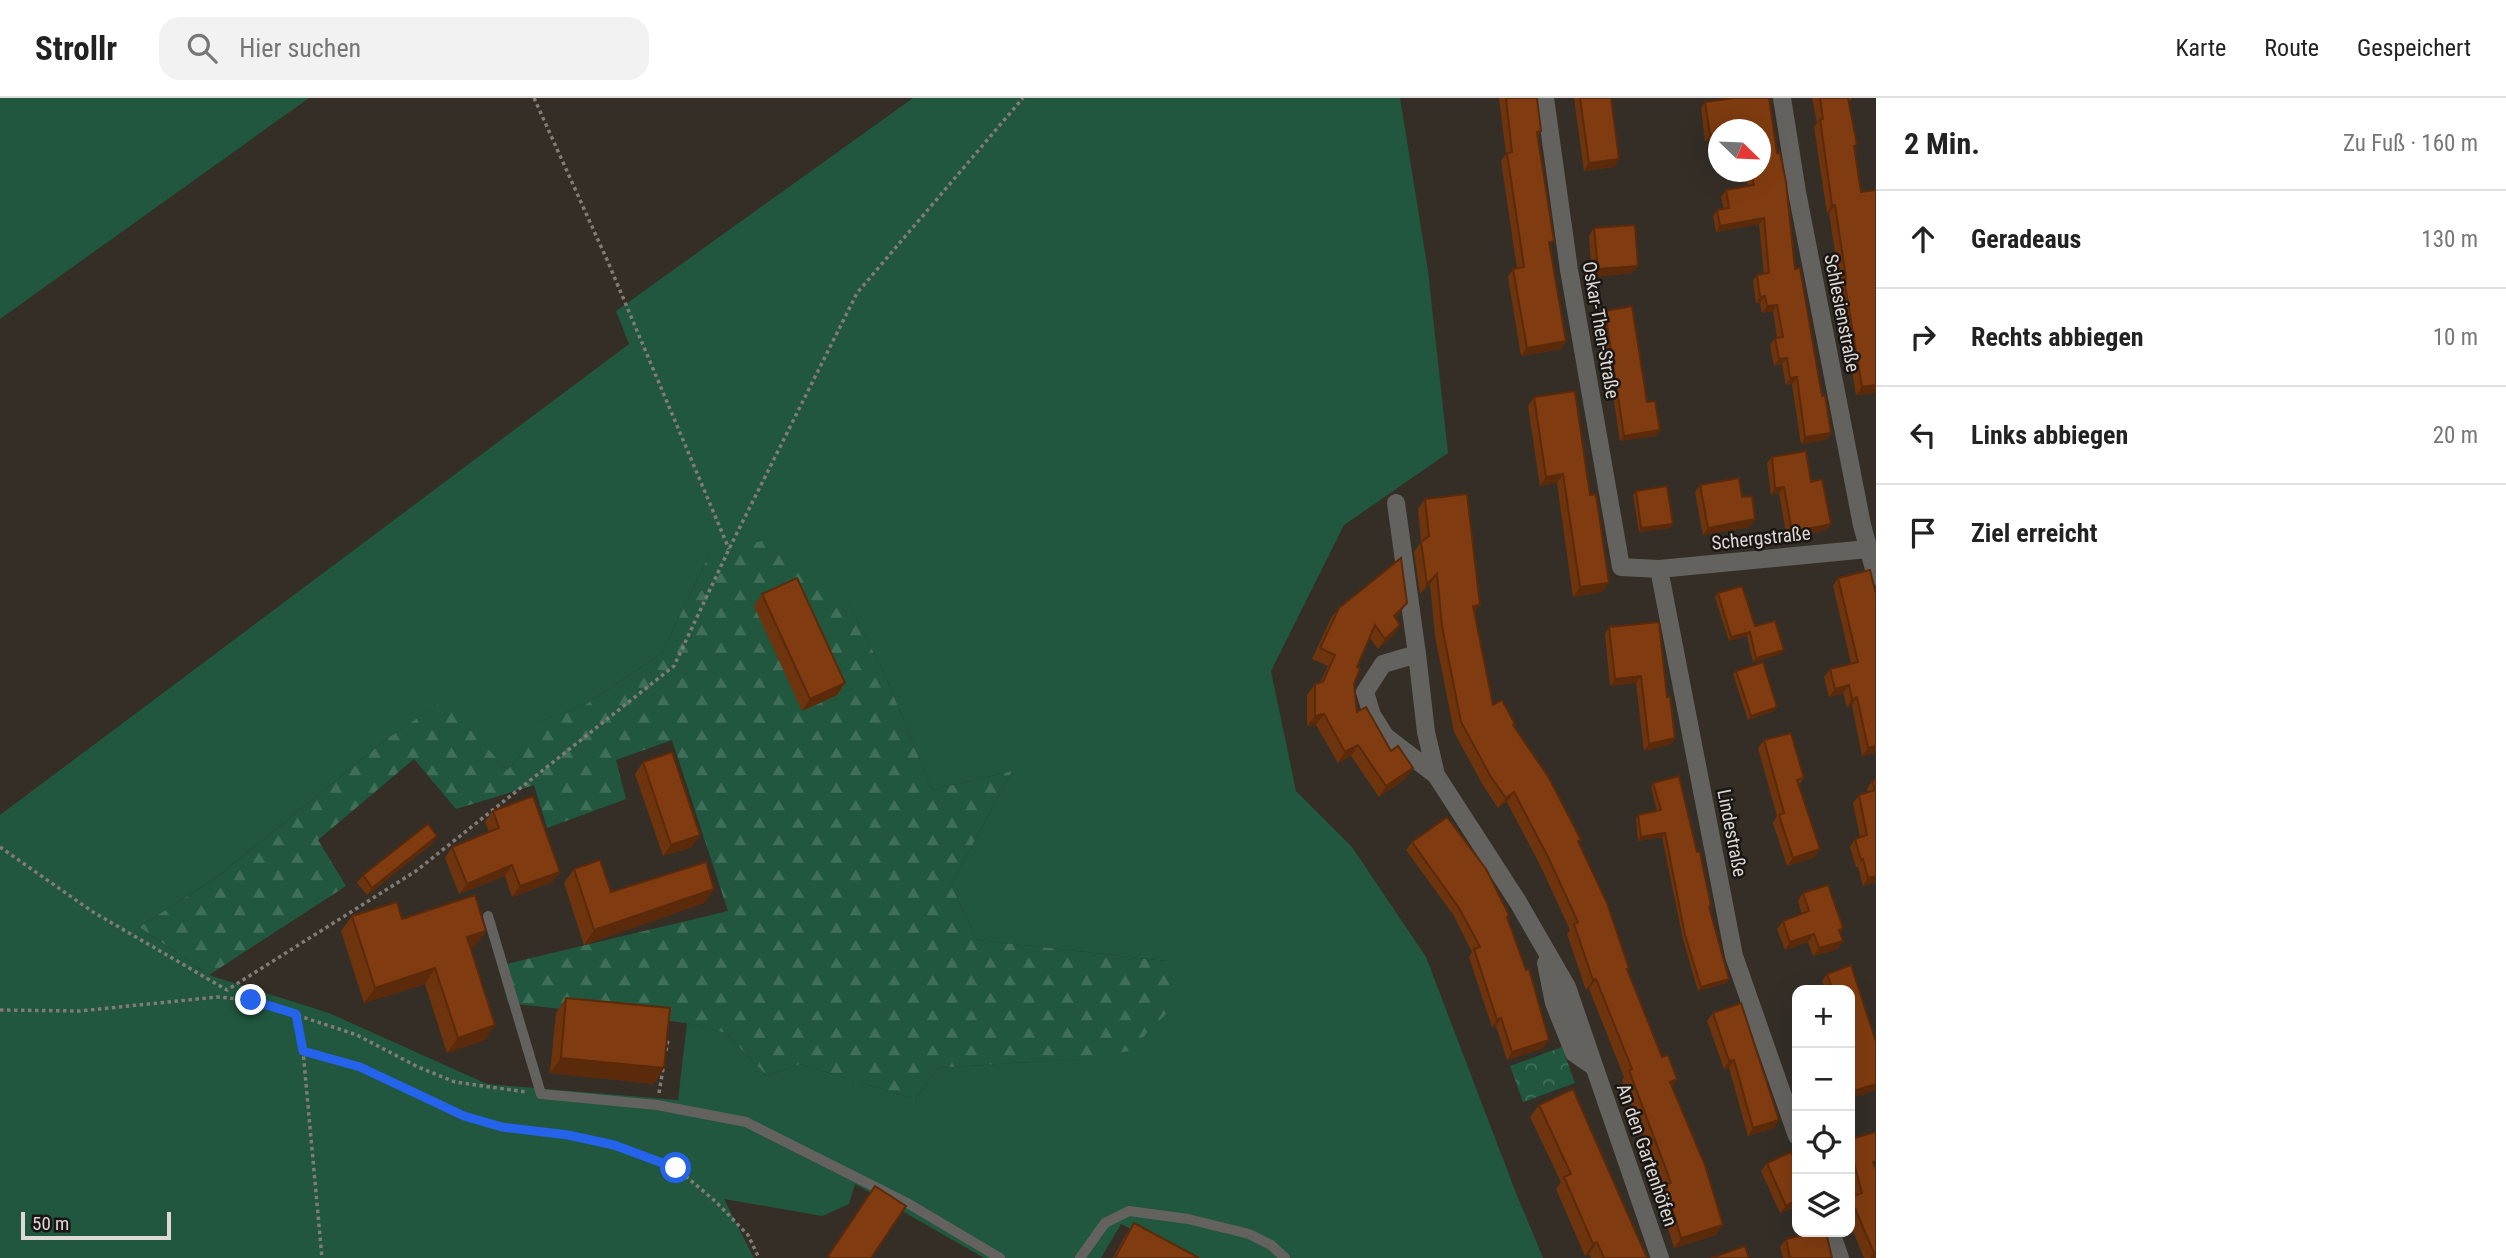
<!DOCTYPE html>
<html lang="de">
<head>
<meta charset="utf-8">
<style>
	body { margin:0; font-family:"Roboto Condensed",sans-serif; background:#f2f2f2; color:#222 }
	.controls { position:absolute; right:21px; bottom:21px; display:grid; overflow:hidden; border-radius:14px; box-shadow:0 7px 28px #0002 }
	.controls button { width:63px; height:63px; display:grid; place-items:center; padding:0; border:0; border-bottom:2px solid #e0e0e0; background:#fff; color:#222; font:35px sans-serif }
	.compass { position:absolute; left:1708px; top:21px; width:63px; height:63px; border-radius:50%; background:#fff; box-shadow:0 7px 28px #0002; rotate:113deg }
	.scale { position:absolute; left:21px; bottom:18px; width:150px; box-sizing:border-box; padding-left:7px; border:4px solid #ded9d5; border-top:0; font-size:19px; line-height:24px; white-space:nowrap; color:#ded9d5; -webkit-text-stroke:5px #191613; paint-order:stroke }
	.stop { position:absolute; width:21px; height:21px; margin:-16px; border:5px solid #2563eb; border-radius:50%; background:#fff }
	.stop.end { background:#2563eb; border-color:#fff; box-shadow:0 2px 7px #0008 }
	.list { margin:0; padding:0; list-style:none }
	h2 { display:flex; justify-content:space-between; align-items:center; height:91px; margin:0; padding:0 28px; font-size:30px }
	h2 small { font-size:23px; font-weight:400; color:#767676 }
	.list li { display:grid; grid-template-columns:46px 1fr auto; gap:21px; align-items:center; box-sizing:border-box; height:98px; padding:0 28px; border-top:2px solid #e0e0e0 }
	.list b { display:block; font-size:26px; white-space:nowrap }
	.list em { font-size:23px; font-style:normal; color:#767676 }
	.icon { flex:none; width:38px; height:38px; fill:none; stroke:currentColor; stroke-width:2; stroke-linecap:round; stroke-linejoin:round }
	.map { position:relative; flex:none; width:1876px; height:1160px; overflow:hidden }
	header { display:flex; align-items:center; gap:42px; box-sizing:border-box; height:98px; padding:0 35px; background:#fff; border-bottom:2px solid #e0e0e0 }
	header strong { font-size:33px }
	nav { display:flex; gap:38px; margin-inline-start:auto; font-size:24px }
	.search { width:490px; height:63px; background:#f2f2f2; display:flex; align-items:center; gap:18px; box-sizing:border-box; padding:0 24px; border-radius:21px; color:#767676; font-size:26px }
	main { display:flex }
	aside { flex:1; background:#fff }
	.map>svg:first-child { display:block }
	.grass { fill:#20573e; fill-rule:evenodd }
	.forest { fill:url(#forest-firs) }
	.park { fill:url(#park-crowns) }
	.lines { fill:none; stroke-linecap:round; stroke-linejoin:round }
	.path { stroke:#817b75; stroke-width:3.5; stroke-dasharray:3.5 3.5; stroke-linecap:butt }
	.service { stroke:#64625e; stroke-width:10 }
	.minor { stroke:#64625e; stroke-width:18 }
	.wall { fill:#6e340e }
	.shaded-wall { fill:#5a2a0b }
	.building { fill:#803c10; stroke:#5a2a0b; stroke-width:2 }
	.route { stroke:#2563eb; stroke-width:9 }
	.labels { text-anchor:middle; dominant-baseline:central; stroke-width:5; stroke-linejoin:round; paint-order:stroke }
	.street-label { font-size:19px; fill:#ded9d5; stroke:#191613 }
</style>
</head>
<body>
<header>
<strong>Strollr</strong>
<div class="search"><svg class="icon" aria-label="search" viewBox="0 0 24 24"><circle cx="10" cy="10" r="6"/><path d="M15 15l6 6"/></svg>Hier suchen</div>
<nav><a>Karte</a><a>Route</a><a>Gespeichert</a></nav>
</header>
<main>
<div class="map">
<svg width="1876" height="1160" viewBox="0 0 1876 1160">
	<defs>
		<pattern id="forest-firs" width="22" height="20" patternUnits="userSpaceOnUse" patternTransform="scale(1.75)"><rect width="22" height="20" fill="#20573e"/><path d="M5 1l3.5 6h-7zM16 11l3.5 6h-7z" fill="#406f59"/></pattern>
		<pattern id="park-crowns" width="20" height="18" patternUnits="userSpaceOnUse" patternTransform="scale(1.75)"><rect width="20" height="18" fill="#20573e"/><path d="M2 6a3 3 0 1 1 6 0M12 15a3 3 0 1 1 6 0" fill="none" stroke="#406f59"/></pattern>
	</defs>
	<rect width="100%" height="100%" fill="#342e27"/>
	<!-- grass -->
	<g class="grass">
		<path d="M0,0H309L0,221Z"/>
		<path d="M913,0H1400L1428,173L1448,355L1344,427L1271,573L1296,693L1352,749L1426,859L1516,1095L1543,1160H1190L1121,1126L1101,1160H984L855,1086L849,1106L822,1118L724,1101L754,1160H0V717L629,246L616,213ZM710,455L849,506L886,579L932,692L1012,673L951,787L977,842L1166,863L1078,961L938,970L915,1001L800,966L767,978L726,935L687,925L678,1002L487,986L329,915L209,877L139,829L217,779L388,640L443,603L507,672L519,660L528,628L585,607L662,555Z"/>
	</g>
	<!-- forest -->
	<path class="forest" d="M762,443L800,465L849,506L886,579L932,692L1012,673L951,787L977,842L1166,863L1173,909L1129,953L1078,961L938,970L915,1001L800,966L767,978L726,935L687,925L508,905L498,868L728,813L672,642L616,662L626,701L547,730L534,687L456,711L414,661L318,742L346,788L209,877L139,829L217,779L388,640L444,602L507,672L519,660L527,628L585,607L662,555L710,455Z"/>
	<!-- park -->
	<path class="park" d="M1562,949L1575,985L1523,1004L1510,968Z"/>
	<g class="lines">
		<!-- path -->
		<g class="path">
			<path d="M534,0L608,164L729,451"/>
			<path d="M0,749L93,814L227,892L416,773L674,568L729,451L857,195L1023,0"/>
			<path d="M0,912L80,913L217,899L251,902L357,937L418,969L455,984L526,994"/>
			<path d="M296,917L303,953L322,1160"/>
			<path d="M303,953L360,969L464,1018L502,1029L568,1037L614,1047L676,1070L715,1103L748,1137L759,1160"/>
			<path d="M666,953L668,942"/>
			<path d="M659,995L663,971"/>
		</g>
		<!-- service -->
		<g class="service">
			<path d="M488,818L541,996L657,1007L746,1024L909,1106L1000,1160"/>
			<path d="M1080,1160L1105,1125L1129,1113L1188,1121L1249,1136L1271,1147L1285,1160"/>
		</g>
		<!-- minor -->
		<g class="minor">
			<path d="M1545,0L1569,172L1621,469L1659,471L1734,858L1797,1038"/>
			<path d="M1782,0L1797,94L1862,427L1876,478"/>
			<path d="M1396,405L1417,556"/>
			<path d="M1659,471L1868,451"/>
			<path d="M1436,677L1426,634L1417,556L1383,566L1365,594L1372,617L1386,639L1436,677L1518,804L1567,889L1660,1160"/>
			<path d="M1546,865L1554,905L1574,955L1594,969"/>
			<path d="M1831,1134L1840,1160"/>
		</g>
	</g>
	<!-- wall -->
	<g class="wall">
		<path d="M1499,0H1537L1541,33L1538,38L1550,149L1566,243L1561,251L1521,258L1508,179L1513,171L1517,170L1501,63L1506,56Z"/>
		<path d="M1574,0H1611L1614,69L1584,73Z"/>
		<path d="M1729,0H1769L1777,55L1795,171L1822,298L1831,335L1826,342L1801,346L1792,286L1786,287L1782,266L1774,268L1770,247L1775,240H1777L1773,213L1762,215L1760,205H1756L1753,183L1757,177L1764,176L1759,126L1716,134L1713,118L1717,112L1724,111L1721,99L1726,92L1748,88L1745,74H1760V32H1718L1705,44L1701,10L1705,4Z"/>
		<path d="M1812,0H1852L1849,4L1854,51L1876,295L1856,297L1838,189L1840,186L1829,115H1827L1814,29L1817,25Z"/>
		<path d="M1594,130L1633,175L1592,179L1589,138Z"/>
		<path d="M1605,213L1660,332L1656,338L1620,343L1601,218Z"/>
		<path d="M1575,293L1602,494L1573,499L1557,385L1540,388L1528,308L1534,299Z"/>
		<path d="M1772,359L1811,384L1831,426L1826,432L1787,440L1779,395L1771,397L1767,365Z"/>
		<path d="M1700,387L1742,399L1750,429L1703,437L1695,394Z"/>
		<path d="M1636,393L1670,430L1639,434L1633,397Z"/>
		<path d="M1425,401L1475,515L1493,607L1514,628L1579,745L1627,873L1662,959L1677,981L1672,989L1716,1137L1674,1150L1658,1096L1662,1090L1622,982L1624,979L1589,891L1586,892L1567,836L1570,832L1541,769L1507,704L1498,710L1484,689L1454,634L1435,538L1430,486L1420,496L1414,454L1421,444L1418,411Z"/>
		<path d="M1870,472L1876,655L1862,658L1852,607L1847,609L1843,595L1829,599L1824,579L1830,571L1851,565L1833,488L1838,480Z"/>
		<path d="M1718,495L1781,556L1753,564L1747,538L1729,543L1715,499Z"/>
		<path d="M762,496L845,585L837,597L802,613L754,508Z"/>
		<path d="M1407,505L1395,520L1393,538L1378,551L1370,540L1357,569L1354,586L1357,614L1391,653L1413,670L1405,681L1379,699L1351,658L1338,665L1316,627L1307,628V597L1315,586L1320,585L1328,568L1312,561L1331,520L1339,510Z"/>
		<path d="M1609,529L1667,599L1675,640L1671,646L1644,653L1636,585L1610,588L1605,536Z"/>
		<path d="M1736,573L1777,609L1774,613L1748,622L1733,576Z"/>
		<path d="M1764,642L1804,680L1799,687L1815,759L1787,768L1773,725L1777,718L1758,650Z"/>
		<path d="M643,664L692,749L663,758L635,676Z"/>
		<path d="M1876,682V784L1863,788L1858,769H1856L1850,749L1855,741L1860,739L1853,705L1859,697L1868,694L1867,691L1872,683Z"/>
		<path d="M1653,685L1710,810L1726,885L1698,893L1683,841L1662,739L1638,743L1636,721L1638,717L1657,713L1651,689Z"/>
		<path d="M493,713L560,774L552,784L512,799L505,778L459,796L445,760L452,749L489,734L485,724Z"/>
		<path d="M437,738L432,746L367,797L357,785L363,777Z"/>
		<path d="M1412,744L1507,820L1544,950L1507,962L1496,928L1492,929L1469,859L1472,854L1454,818L1406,752Z"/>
		<path d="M574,771L611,794L714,791L704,805L584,847L564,785Z"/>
		<path d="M1803,795L1843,830L1840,834L1838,851L1813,858L1808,844L1785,852L1777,831L1783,823L1802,816L1798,803Z"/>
		<path d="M352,818L402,821L486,833L475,848L471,849L485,942L447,955L425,886L364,905L341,833Z"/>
		<path d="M1851,867L1876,944V992L1850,1000V892H1825L1822,883L1827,876Z"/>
		<path d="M566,900L664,970L654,986L550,975L556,915Z"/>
		<path d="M1713,915L1774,1030L1748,1038L1729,970L1724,971L1707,923Z"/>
		<path d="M1539,1007L1647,1160H1591L1589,1156L1585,1158L1556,1091L1561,1084L1530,1019Z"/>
		<path d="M1850,1041L1876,1160H1864L1850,1126V1100L1853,1098L1850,1088Z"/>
		<path d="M1767,1065L1797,1108L1780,1115L1761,1073Z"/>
		<path d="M1134,1125L1199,1160H1113L1123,1141Z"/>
		<path d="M1786,1141L1832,1160H1783L1780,1149Z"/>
	</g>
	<!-- shaded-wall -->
	<g class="shaded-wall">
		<path d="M1718,36V42L1705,44L1710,37Z"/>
		<path d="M1619,61L1614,69L1584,73L1589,65Z"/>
		<path d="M1832,107H1835L1829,115H1827Z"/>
		<path d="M1764,120L1759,126L1716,134L1720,128Z"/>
		<path d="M1638,168L1633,175L1592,179L1598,171Z"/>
		<path d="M1765,198L1760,205H1756L1760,199Z"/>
		<path d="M1777,207L1773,213L1762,215L1767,208Z"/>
		<path d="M1566,243L1561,251L1521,258L1527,250Z"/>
		<path d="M1787,260L1782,266L1774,268L1779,261Z"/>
		<path d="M1797,279L1792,286L1786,287L1790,280Z"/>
		<path d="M1876,287V295L1856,297L1862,289Z"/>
		<path d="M1660,332L1656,338L1620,343L1624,338Z"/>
		<path d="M1831,335L1826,342L1801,346L1805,339Z"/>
		<path d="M1563,376L1557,385L1540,388L1546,379Z"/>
		<path d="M1784,389L1779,395L1771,397L1775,390Z"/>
		<path d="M1755,421L1750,429L1703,437L1708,430Z"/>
		<path d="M1673,426L1670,430L1639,434L1641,430Z"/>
		<path d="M1831,426L1826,432L1787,440L1792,434Z"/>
		<path d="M1437,476L1430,486L1420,496L1427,486Z"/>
		<path d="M1609,485L1602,494L1573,499L1580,489Z"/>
		<path d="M1407,505L1400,515L1386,529L1394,518Z"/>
		<path d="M1480,507L1473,517V508Z"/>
		<path d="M1400,527L1393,538L1378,551L1385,541Z"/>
		<path d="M1750,534L1747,538L1729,543L1731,539Z"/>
		<path d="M1784,552L1781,556L1753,564L1756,560Z"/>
		<path d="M1641,578L1636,585L1610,588L1615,581Z"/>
		<path d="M845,585L837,597L802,613L810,601Z"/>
		<path d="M1849,587L1843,595L1829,599L1835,591Z"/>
		<path d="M1857,599L1852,607L1847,609L1852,601Z"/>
		<path d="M1777,609L1774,613L1748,622L1751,618Z"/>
		<path d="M1324,616L1316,627L1307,628L1315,618Z"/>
		<path d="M1675,640L1671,646L1644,653L1649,646Z"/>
		<path d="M1358,647L1351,658L1338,665L1345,654Z"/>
		<path d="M1876,648V655L1862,658L1868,650Z"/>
		<path d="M1413,670L1405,681L1379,699L1386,688Z"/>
		<path d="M1514,694L1507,704L1498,710L1506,700Z"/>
		<path d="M1665,735L1662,739L1638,743L1641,739Z"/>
		<path d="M700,737L692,749L663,758L671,747Z"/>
		<path d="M437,738L432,746L367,797L372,790Z"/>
		<path d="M1820,751L1815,759L1787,768L1793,760Z"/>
		<path d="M512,767L505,778L459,796L467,786Z"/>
		<path d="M560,774L552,784L512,799L520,788Z"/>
		<path d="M1876,778V784L1863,788L1868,780Z"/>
		<path d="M714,791L704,805L584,847L594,832Z"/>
		<path d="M486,833L475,848L457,854L467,839Z"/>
		<path d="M1814,836L1808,844L1785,852L1790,844Z"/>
		<path d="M1843,843L1838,851L1813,858L1819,850Z"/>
		<path d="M435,870L425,886L364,905L375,890Z"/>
		<path d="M1596,881L1589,891L1586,892L1593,882Z"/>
		<path d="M1729,881L1726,885L1698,893L1701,889Z"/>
		<path d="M1501,920L1496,928L1492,929L1497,922Z"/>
		<path d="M495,927L485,942L447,955L458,940Z"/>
		<path d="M1549,942L1544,950L1507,962L1512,954Z"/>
		<path d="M561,960L664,970L654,986L550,975Z"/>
		<path d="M1734,962L1729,970L1724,971L1729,963Z"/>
		<path d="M1677,981L1670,991V984Z"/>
		<path d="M1876,986V992L1850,1000V994Z"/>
		<path d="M1779,1022L1774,1030L1748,1038L1753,1030Z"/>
		<path d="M1797,1102V1108L1780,1115L1786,1108Z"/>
		<path d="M1723,1127L1716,1137L1674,1150L1681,1140Z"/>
		<path d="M1597,1144L1589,1156L1585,1158L1593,1146Z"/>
		<path d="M1876,1154V1160H1870L1874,1155Z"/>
	</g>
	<!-- building -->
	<g class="building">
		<path d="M1506,0H1537L1541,33L1537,34L1554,143L1549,144L1566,243L1527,250L1513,171L1524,169L1507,55L1512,54Z"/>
		<path d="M1580,0H1611L1619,61L1589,65Z"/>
		<path d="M1734,0H1769L1777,55H1780L1786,84L1795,171L1800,170L1822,298L1825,297L1831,335L1805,339L1797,279L1790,280L1787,260L1779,261L1775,240L1783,239L1777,207L1767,208L1765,198L1760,199L1757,177L1769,175L1764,120L1720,128L1717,112L1729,110L1726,92L1754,87L1751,74H1760V32H1718V36L1710,37L1705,4Z"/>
		<path d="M1820,0H1848L1857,47L1854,48L1861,94L1876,92V287L1862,289L1844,181L1846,180L1835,107H1832L1820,21H1823Z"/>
		<path d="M1635,127L1638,168L1598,171L1594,130Z"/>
		<path d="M1632,208L1647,304L1655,303L1660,332L1624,338L1605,213Z"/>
		<path d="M1575,293L1590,397L1596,396L1609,485L1580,489L1563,376L1546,379L1534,299Z"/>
		<path d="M1806,353L1811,384L1822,381L1831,426L1792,434L1784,389L1775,390L1772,359Z"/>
		<path d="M1739,380L1742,399L1752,398L1755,421L1708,430L1700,387Z"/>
		<path d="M1667,388L1673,426L1641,430L1636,393Z"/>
		<path d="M1467,396L1480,507L1473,508L1493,607L1502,602L1515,626L1513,627L1549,680L1581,742L1578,743L1607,805L1629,870L1627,871L1662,959L1668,957L1677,981L1670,984L1705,1067L1723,1127L1681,1140L1665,1086L1671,1085L1629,972L1632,971L1596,881L1593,882L1574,826L1578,824L1548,759L1514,694L1506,700L1491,679L1461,624L1442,528L1437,476L1427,486L1421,444L1429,438L1425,401Z"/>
		<path d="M1401,460L1407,505L1394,518L1400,527L1385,541L1375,527L1357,569L1360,571L1354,586L1357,614L1366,609L1391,653L1398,648L1413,670L1386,688L1358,647L1345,654L1324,616L1315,618V586L1323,584L1335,557L1320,550L1339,510Z"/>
		<path d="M1870,472L1876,496V648L1868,650L1857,599L1852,601L1849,587L1835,591L1830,571L1858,564L1838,480Z"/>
		<path d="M797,480L845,585L810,601L762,496Z"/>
		<path d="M1742,488L1755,528L1775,523L1784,552L1756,560L1750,534L1731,539L1718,495Z"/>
		<path d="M1659,524L1667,599H1670L1675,640L1649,646L1641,578L1615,581L1609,529Z"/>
		<path d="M1763,564L1777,609L1751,618L1736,573Z"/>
		<path d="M1791,635L1804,680L1797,682L1820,751L1793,760L1779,717L1784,715L1764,642Z"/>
		<path d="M672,654L700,737L671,747L643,664Z"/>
		<path d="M1679,678L1697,754H1700L1711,808L1709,809L1729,881L1701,889L1685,837L1665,735L1641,739L1638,717L1661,712L1653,685Z"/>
		<path d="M1876,682V778L1868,780L1863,761L1861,762L1855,741L1867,737L1859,697L1875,692L1872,683Z"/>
		<path d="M533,698L560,774L520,788L512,767L467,786L452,749L499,730L493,713Z"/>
		<path d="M1447,719L1486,771L1509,817L1507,819L1526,872L1529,871L1549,942L1512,954L1501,920L1497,922L1474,851L1480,849L1459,810L1412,744Z"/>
		<path d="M428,726L437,738L372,790L363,777Z"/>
		<path d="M600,762L611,794L706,764L714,791L594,832L574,771Z"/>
		<path d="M1828,787L1843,830L1839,832L1843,843L1819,850L1814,836L1790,844L1783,823L1809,813L1803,795Z"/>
		<path d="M475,797L486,833L467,839L495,927L458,940L435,870L375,890L352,818L397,804L402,821Z"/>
		<path d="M1851,867L1876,944V986L1850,994V892H1833L1827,876Z"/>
		<path d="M566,900L670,910L664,970L561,960Z"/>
		<path d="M1741,905L1779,1022L1753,1030L1734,962L1729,963L1713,915Z"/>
		<path d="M1573,991L1647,1160H1604L1597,1144L1593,1146L1564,1079L1571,1076L1539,1007Z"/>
		<path d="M1876,1034V1063L1873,1064L1876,1072V1154L1874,1155L1850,1099L1862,1095L1850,1050V1041Z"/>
		<path d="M1791,1054L1797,1068V1102L1786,1108L1767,1065Z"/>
		<path d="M875,1088L906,1108L871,1160H831L828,1158Z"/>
		<path d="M1134,1125L1199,1160H1115Z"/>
		<path d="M1815,1134H1826L1832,1160H1790L1786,1141Z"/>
		<path d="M1745,1148L1749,1160H1711Z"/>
	</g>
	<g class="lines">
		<!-- route -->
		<path class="route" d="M251,902L296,916L303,953L360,969L464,1018L502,1029L568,1037L614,1047L676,1070"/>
	</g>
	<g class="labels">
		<!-- street labels -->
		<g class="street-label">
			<text transform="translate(1842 215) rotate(79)">Schlesienstraße</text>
			<text transform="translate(1601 232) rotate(80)">Oskar-Then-Straße</text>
			<text transform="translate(1761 440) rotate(-6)">Schergstraße</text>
			<text transform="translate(1732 735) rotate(79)">Lindestraße</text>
			<text transform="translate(1647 1057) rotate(71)">An den Gartenhöfen</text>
		</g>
	</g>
</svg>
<div class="controls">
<button>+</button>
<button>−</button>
<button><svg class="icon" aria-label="locate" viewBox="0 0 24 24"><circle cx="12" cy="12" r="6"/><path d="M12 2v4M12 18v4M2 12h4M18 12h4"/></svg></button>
<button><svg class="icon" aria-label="layers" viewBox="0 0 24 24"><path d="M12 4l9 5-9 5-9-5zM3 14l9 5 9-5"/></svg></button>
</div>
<svg class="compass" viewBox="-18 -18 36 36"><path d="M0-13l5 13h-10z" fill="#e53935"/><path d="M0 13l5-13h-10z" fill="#767676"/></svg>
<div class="scale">50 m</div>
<div class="stop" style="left:676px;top:1070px"></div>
<div class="stop end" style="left:251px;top:902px"></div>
</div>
<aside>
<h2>2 Min.<small>Zu Fuß · 160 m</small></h2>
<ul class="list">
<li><svg class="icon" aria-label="ahead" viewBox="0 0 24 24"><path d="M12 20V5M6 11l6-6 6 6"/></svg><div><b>Geradeaus</b></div><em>130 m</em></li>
<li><svg class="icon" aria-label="right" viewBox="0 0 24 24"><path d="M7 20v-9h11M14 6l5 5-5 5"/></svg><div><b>Rechts abbiegen</b></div><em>10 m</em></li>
<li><svg class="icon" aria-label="left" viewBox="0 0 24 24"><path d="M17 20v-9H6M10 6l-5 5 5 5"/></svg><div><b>Links abbiegen</b></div><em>20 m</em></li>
<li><svg class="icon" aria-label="arrive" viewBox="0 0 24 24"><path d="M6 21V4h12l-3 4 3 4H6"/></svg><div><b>Ziel erreicht</b></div></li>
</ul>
</aside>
</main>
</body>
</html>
